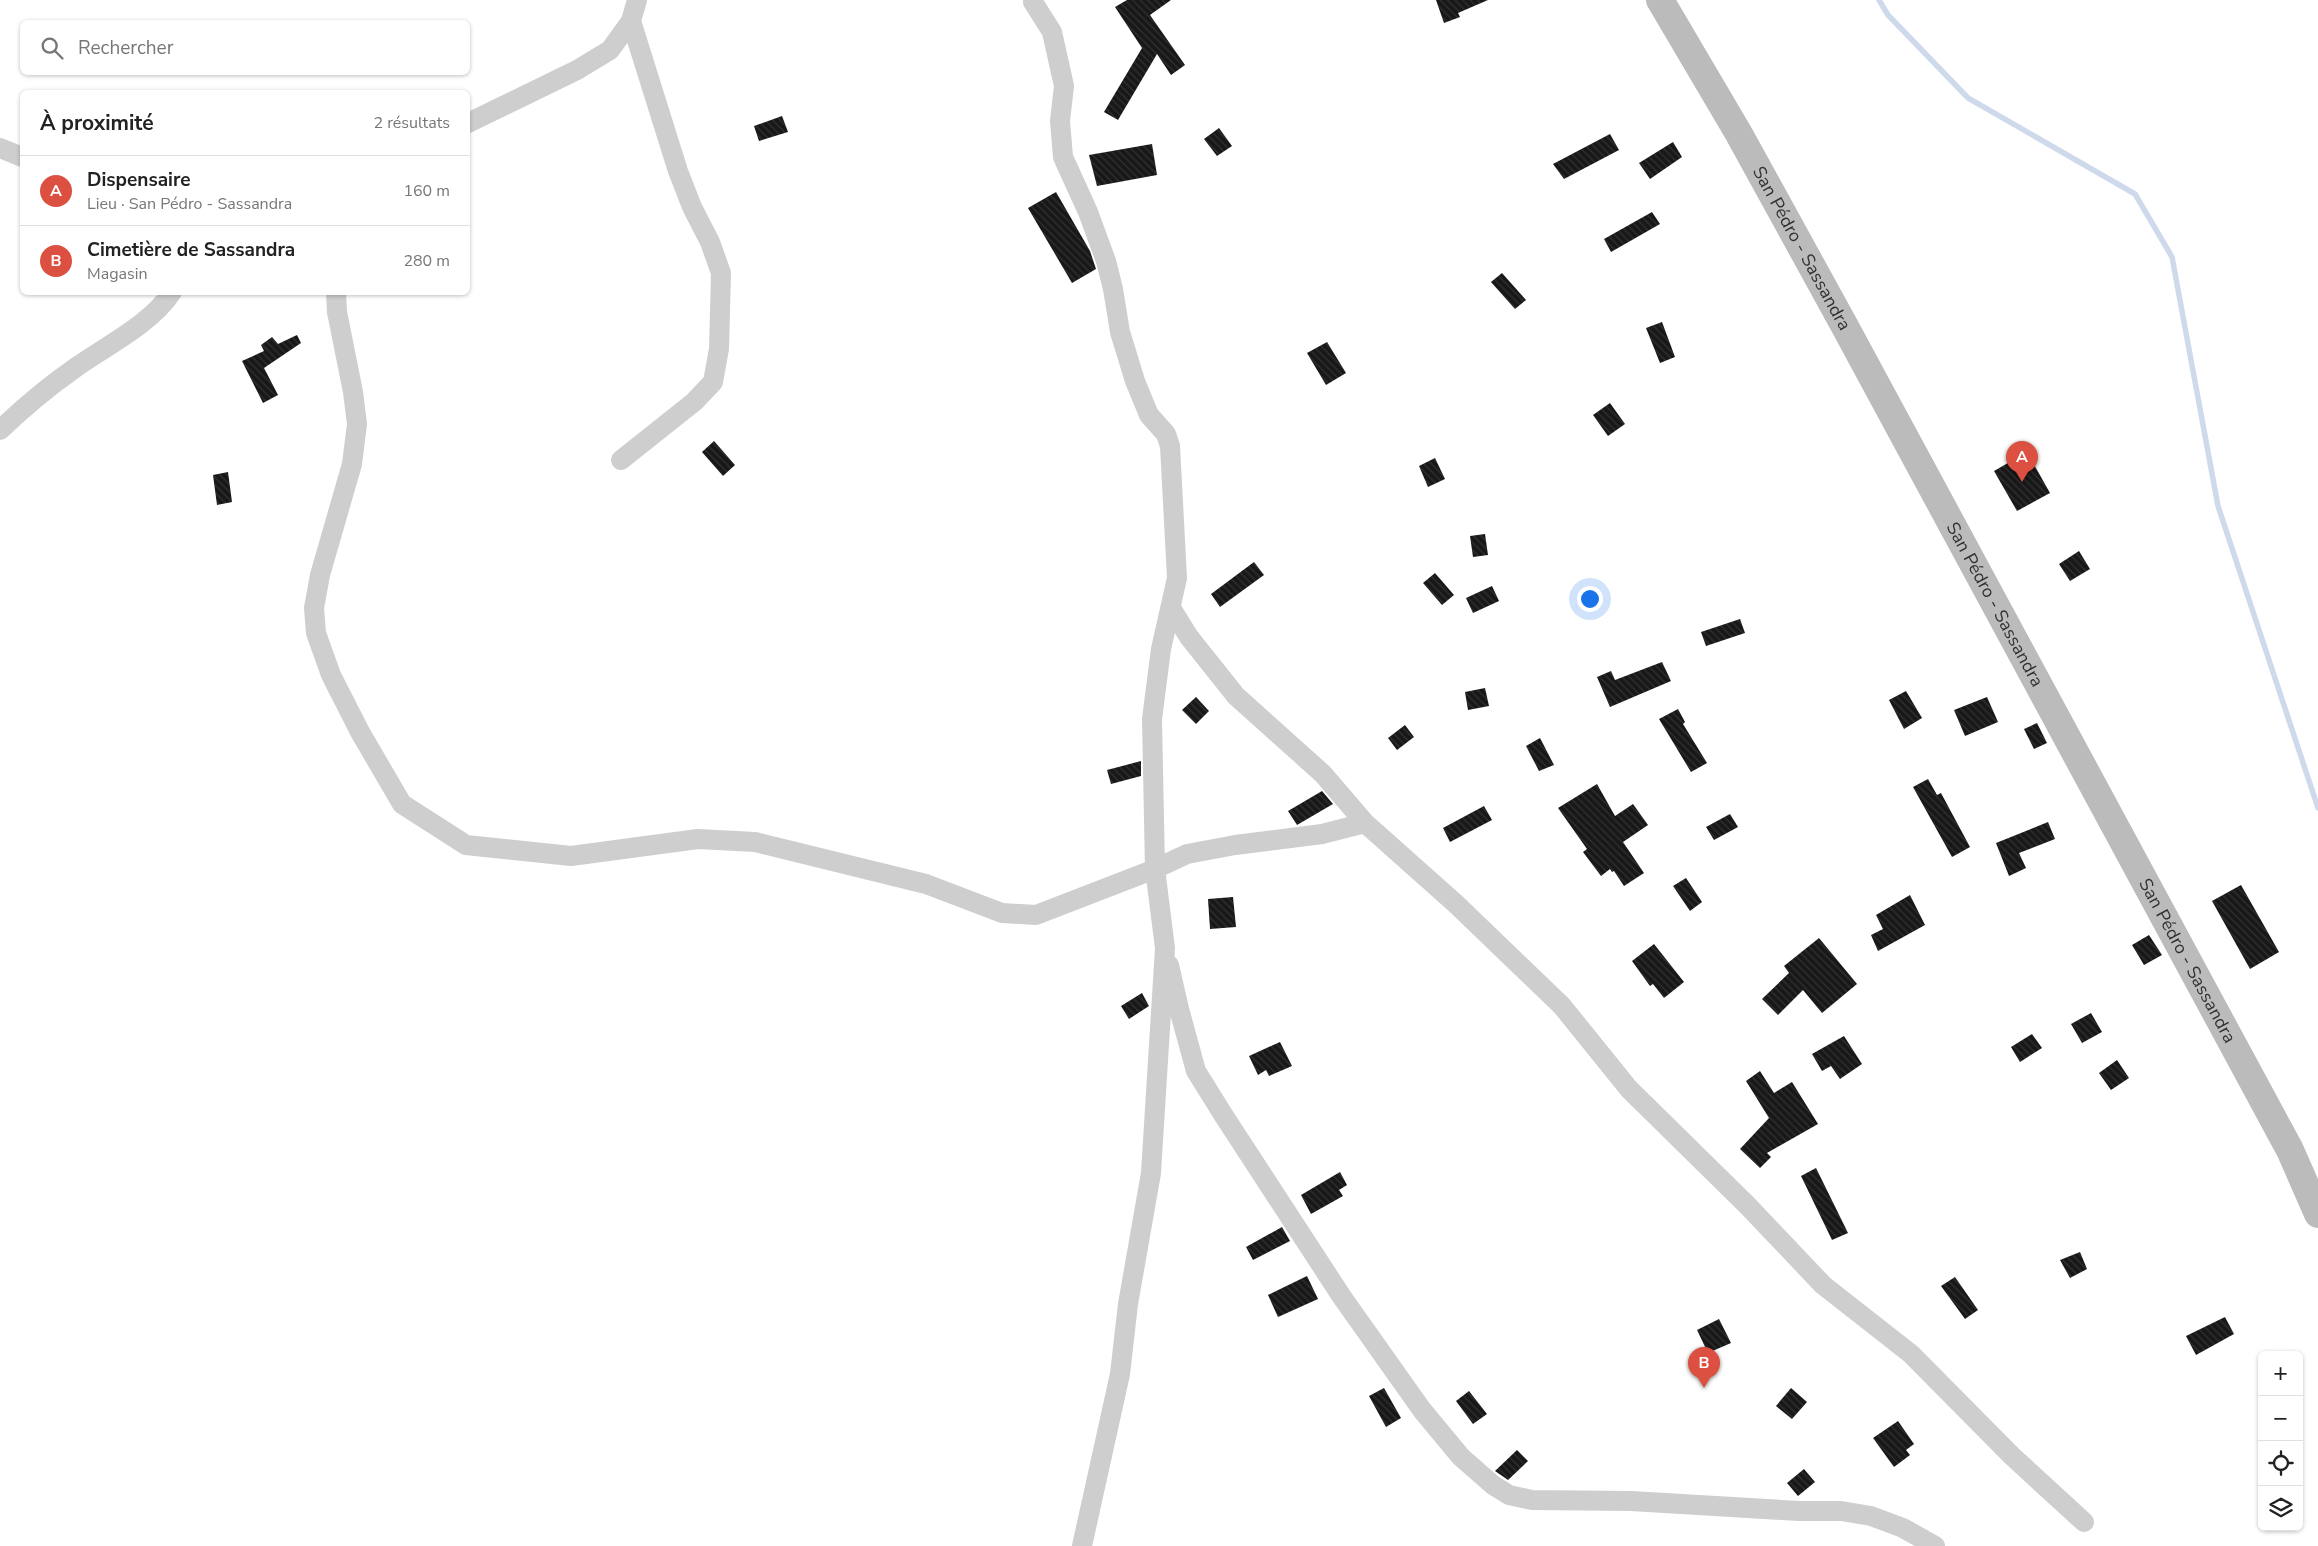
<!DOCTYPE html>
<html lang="fr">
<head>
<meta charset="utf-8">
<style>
	body { margin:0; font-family:"Nunito Sans",sans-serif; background:#f2f2f2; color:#222 }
	.controls { position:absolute; right:15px; bottom:15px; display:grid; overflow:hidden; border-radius:8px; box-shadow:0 1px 4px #0004 }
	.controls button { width:45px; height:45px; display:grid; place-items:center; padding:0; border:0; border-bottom:1px solid #e0e0e0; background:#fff; color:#222; font:25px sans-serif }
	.you { position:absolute; left:1589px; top:598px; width:18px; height:18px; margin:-12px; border:4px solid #fff; border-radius:50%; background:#1a73e8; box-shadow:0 0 0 8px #1a73e833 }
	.badge { display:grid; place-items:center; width:32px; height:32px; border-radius:50%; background:#db5040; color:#fff; font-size:16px; font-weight:700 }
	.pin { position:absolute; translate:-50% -41px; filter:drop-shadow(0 1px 2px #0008) }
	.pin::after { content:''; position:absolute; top:26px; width:18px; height:15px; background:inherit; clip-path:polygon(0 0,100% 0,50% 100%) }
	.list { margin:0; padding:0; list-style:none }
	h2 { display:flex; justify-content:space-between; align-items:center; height:65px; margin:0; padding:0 20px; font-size:21px }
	h2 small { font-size:16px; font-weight:400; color:#767676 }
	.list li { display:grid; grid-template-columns:32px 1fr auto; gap:15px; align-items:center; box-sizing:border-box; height:70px; padding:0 20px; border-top:1px solid #e0e0e0 }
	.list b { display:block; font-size:19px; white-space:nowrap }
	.list p { margin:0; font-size:16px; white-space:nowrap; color:#767676 }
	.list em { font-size:16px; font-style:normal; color:#767676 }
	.icon { flex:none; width:28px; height:28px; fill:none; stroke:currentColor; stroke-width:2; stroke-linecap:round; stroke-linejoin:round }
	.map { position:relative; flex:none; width:2318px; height:1546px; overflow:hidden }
	.search { position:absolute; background:#fff; box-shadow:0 1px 4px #0004; left:20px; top:20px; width:450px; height:55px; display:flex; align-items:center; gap:12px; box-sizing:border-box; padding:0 18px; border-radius:8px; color:#767676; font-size:19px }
	.panel { position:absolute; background:#fff; box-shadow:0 1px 4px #0004; left:20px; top:90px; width:450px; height:205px; border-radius:8px }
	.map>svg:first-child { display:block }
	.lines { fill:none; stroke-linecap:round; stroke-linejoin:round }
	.stream { stroke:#cedaeb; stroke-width:5.5 }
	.building { fill:url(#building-back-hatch) }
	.minor { stroke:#cecece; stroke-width:20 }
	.secondary { stroke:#bbb; stroke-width:28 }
	.labels { text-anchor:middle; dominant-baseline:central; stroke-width:5; stroke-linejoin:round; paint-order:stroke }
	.street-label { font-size:18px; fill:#313131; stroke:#fff }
</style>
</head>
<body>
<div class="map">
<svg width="2318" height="1546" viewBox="0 0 2318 1546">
	<defs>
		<pattern id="building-back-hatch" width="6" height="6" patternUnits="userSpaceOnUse" patternTransform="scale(1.25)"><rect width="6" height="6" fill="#181818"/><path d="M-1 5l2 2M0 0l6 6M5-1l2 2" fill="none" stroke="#313131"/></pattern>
	</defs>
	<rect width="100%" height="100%" fill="#fff"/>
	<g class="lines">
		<!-- stream -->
		<path class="stream" d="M1879,0L1888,15L1968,98L2135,194L2172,257L2218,506L2318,808"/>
	</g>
	<!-- building -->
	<g class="building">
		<path d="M1127,0H1171L1150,15L1185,65L1171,75L1157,54L1118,120L1104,112L1142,48L1115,7Z"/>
		<path d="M1436,0H1488L1458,13L1460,17L1444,23Z"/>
		<path d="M782,116L788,132L759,141L754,126Z"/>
		<path d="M1219,128L1232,146L1217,156L1204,139Z"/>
		<path d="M1610,134L1619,150L1564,179L1553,164Z"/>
		<path d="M1673,142L1682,157L1650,179L1639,163Z"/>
		<path d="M1152,144L1157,175L1097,186L1089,155Z"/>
		<path d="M1056,192L1090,251L1096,269L1072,283L1028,208Z"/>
		<path d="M1652,212L1660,224L1611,252L1604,239Z"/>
		<path d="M1502,273L1526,300L1515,309L1491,282Z"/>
		<path d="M1662,322L1675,357L1660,363L1646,328Z"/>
		<path d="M297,335L301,343L264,368L278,395L263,403L242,361L264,351L261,345L272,337L278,344Z"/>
		<path d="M1327,342L1346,373L1326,385L1307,353Z"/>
		<path d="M1610,403L1625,424L1608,436L1593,415Z"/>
		<path d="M714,441L735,465L723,476L702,452Z"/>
		<path d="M2027,452L2050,493L2017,511L1994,471Z"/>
		<path d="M1435,458L1445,479L1428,487L1419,466Z"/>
		<path d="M228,472L232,502L217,505L213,475Z"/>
		<path d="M1485,534L1488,555L1473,557L1470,536Z"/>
		<path d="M2079,551L2090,569L2070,581L2059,564Z"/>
		<path d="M1254,562L1264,575L1220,607L1211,594Z"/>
		<path d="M1435,573L1454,595L1442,605L1423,583Z"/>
		<path d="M1492,586L1499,601L1473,613L1466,598Z"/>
		<path d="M1740,619L1745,633L1706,646L1701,632Z"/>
		<path d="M1662,662L1671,681L1610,707L1597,677L1611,671L1615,680Z"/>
		<path d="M1485,688L1489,706L1468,710L1465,692Z"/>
		<path d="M1906,691L1922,718L1904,729L1889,700Z"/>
		<path d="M1196,697L1209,711L1196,724L1182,710Z"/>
		<path d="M1987,697L1998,722L1965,736L1954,710Z"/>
		<path d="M1678,709L1685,722L1683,724L1707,763L1691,772L1659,719Z"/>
		<path d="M2037,723L2047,743L2034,749L2024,729Z"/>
		<path d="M1405,725L1414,737L1397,750L1388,738Z"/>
		<path d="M1540,738L1554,765L1539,771L1526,746Z"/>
		<path d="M1141,761V776L1111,784L1107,770Z"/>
		<path d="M1928,779L1937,795L1941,793L1970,847L1952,857L1913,787Z"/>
		<path d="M1597,784L1615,816L1633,804L1648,825L1623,842L1644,873L1624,886L1614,871L1612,872L1610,869L1601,876L1583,852L1587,849L1558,808Z"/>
		<path d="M1322,791L1333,804L1297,825L1288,811Z"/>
		<path d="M1484,806L1492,820L1450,842L1443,828Z"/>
		<path d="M1730,814L1738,827L1714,840L1706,827Z"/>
		<path d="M2048,822L2055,839L2019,853L2026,868L2009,876L1996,843Z"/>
		<path d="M1686,878L1702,902L1690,911L1673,886Z"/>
		<path d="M2241,885L2279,952L2250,969L2212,901Z"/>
		<path d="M1910,895L1925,925L1878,951L1871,935L1883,929L1876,915Z"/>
		<path d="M1233,897L1236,927L1210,929L1208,899Z"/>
		<path d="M2149,935L2162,955L2144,965L2132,945Z"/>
		<path d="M1819,938L1857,984L1822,1013L1803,990L1778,1015L1762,999L1789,973L1784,966Z"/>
		<path d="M1654,944L1684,982L1664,998L1653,984L1650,986L1632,961Z"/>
		<path d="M1142,993L1149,1006L1129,1019L1121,1006Z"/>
		<path d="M2091,1013L2102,1032L2082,1043L2071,1024Z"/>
		<path d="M2032,1034L2042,1048L2020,1062L2011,1047Z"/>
		<path d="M1844,1036L1862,1064L1840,1079L1831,1066L1822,1071L1812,1054Z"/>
		<path d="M1280,1042L1292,1066L1269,1076L1266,1070L1258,1075L1249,1056Z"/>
		<path d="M2117,1060L2129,1078L2111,1090L2099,1073Z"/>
		<path d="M1760,1071L1774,1093L1792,1082L1818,1124L1767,1153L1771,1157L1760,1168L1740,1149L1769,1118L1746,1081Z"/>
		<path d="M1816,1168L1848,1233L1832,1240L1801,1176Z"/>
		<path d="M1340,1172L1347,1185L1339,1190L1343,1196L1311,1214L1301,1195Z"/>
		<path d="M1282,1227L1290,1241L1253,1260L1246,1247Z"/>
		<path d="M2080,1252L2087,1269L2070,1278L2060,1260Z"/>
		<path d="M1307,1276L1318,1299L1278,1317L1268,1295Z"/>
		<path d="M1955,1277L1978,1310L1965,1319L1941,1286Z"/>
		<path d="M2225,1317L2234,1334L2196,1355L2186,1336Z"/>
		<path d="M1719,1319L1731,1343L1708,1353L1697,1330Z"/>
		<path d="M1384,1388L1401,1418L1386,1427L1369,1396Z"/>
		<path d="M1791,1388L1807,1402L1792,1419L1776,1406Z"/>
		<path d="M1469,1391L1487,1414L1473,1424L1456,1401Z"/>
		<path d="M1898,1421L1914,1444L1906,1450L1910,1455L1894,1467L1873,1438Z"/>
		<path d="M1517,1450L1528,1461L1508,1480L1495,1471Z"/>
		<path d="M1804,1469L1815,1482L1798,1496L1787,1483Z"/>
	</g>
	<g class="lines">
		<!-- minor -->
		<g class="minor">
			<path d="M1033,2L1052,32L1064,86L1060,121L1063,157L1088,212L1106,261L1113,289L1120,332L1135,381L1149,415L1166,434L1170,446L1177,578L1161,649L1152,719L1155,869L1165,948L1151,1173L1128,1304L1120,1374L1082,1546"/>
			<path d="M468,123L577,70L610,50L631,21L637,0"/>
			<path d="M0,148L22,157"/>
			<path d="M336,292L337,312L353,392L357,424L352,464L320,575L314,608L316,633L331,675L360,732L402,804L466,845L571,856L698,839L755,842L926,884L1002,913L1036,915L1155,869L1187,854L1235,845L1322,834L1365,823"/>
			<path d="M0,430C24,407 48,387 75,368C106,346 151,324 172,292"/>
			<path d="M621,460L694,402L713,382L719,349L721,273L710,242L692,207L678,171L631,21"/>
			<path d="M1171,608L1189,637L1236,696L1323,774L1365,823L1456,904L1562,1006L1629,1089L1748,1206L1823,1285L1911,1354L2012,1456L2084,1522"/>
			<path d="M1169,965L1179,1009L1196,1071L1224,1116L1342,1297L1422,1410L1461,1457L1493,1485L1509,1495L1532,1500L1631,1501L1799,1511H1841L1871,1516L1903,1528L1935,1546"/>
		</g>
		<!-- secondary -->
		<path class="secondary" id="s1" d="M1660,0L1739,134L1843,323L2290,1150L2318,1214"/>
	</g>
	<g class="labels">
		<!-- street labels -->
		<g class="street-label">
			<text stroke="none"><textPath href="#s1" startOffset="286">San Pédro - Sassandra</textPath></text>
			<text stroke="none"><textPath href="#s1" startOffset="691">San Pédro - Sassandra</textPath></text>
			<text stroke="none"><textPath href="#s1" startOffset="1096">San Pédro - Sassandra</textPath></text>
		</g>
	</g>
</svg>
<div class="controls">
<button>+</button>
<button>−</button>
<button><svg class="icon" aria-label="locate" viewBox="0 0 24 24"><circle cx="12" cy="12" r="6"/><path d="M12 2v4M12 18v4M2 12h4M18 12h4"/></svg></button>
<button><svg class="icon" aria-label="layers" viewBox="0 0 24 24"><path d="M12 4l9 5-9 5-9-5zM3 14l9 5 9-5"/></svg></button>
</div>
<div class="you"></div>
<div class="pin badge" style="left:2022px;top:482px">A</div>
<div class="pin badge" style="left:1704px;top:1388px">B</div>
<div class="search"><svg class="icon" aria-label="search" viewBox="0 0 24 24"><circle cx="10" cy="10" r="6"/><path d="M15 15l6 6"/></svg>Rechercher</div>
<section class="panel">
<h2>À proximité<small>2 résultats</small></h2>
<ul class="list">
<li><span class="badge">A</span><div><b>Dispensaire</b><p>Lieu · San Pédro - Sassandra</p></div><em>160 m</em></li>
<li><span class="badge">B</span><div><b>Cimetière de Sassandra</b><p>Magasin</p></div><em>280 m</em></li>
</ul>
</section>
</div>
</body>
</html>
